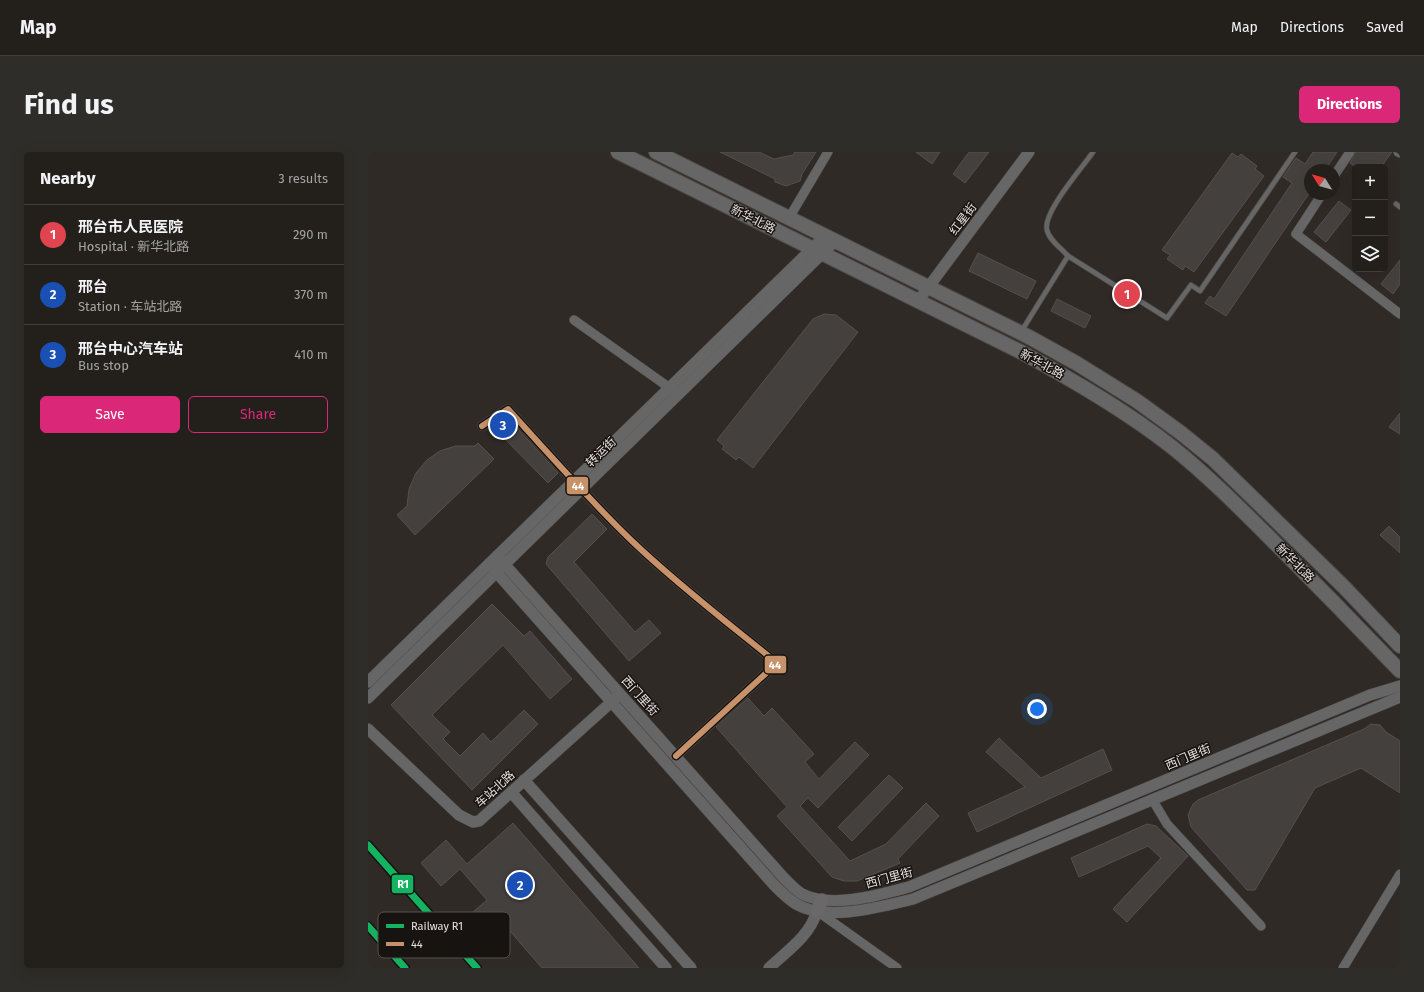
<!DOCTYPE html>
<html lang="en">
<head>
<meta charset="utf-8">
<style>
	body { margin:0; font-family:"Fira Sans","Noto Sans SC",sans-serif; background:#2f2d29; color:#f1f3f6 }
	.controls { position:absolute; right:12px; top:12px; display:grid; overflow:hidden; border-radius:6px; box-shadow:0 4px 16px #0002 }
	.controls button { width:36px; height:36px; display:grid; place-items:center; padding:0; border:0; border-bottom:1px solid #403e3b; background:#23201c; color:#f1f3f6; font:20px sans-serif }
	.compass { position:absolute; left:936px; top:12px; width:36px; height:36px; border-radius:50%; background:#23201c; box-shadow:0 4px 16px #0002; rotate:307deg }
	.you { position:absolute; left:669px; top:557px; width:14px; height:14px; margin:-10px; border:3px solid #fff; border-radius:50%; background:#1a73e8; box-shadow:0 0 0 6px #1a73e833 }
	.badge { display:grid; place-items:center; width:26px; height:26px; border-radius:50%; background:#db2777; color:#fff; font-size:13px; font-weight:700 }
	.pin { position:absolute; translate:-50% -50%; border:2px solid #fff; box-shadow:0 1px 4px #0006 }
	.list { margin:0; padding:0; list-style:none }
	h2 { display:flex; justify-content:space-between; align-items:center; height:52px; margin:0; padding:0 16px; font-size:17px }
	h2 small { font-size:13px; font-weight:400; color:#a3a3a3 }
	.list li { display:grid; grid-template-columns:26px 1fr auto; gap:12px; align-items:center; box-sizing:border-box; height:60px; padding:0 16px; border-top:1px solid #403e3b }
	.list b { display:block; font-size:15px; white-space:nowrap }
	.list p { margin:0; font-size:13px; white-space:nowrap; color:#a3a3a3 }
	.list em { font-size:13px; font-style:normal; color:#a3a3a3 }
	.actions { display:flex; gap:8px; padding:12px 16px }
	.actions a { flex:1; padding:9px 0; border:1px solid #db2777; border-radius:6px; text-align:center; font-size:14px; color:#db2777 }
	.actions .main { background:#db2777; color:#fff }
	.icon { flex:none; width:22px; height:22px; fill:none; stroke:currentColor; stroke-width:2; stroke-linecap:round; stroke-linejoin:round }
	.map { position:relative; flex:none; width:1032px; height:816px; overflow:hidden; border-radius:6px }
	header { display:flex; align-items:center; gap:24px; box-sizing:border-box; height:56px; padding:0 20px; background:#23201c; border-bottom:1px solid #403e3b }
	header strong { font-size:19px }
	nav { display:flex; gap:22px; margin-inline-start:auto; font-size:14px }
	.intro { display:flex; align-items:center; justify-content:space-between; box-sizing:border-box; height:96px; padding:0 24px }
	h1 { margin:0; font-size:28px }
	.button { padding:10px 18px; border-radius:6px; background:#db2777; color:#fff; font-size:14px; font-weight:700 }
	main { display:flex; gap:24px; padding:0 24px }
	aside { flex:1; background:#23201c; border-radius:6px; box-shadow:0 4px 16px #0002 }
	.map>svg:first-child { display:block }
	.building { fill:#44403d; stroke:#55504d }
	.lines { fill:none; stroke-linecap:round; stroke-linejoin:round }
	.service-casing { stroke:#4c4744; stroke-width:6 }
	.minor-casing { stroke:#4c4744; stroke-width:10 }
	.tertiary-casing { stroke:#4c4744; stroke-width:12 }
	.secondary-casing { stroke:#4c4744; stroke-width:14 }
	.primary-casing { stroke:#4c4744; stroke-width:16 }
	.service { stroke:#666667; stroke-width:4.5 }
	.minor { stroke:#666667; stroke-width:9 }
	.tertiary { stroke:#666667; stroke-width:11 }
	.secondary { stroke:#6a6868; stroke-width:13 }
	.primary { stroke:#676667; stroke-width:14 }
	.bus-1-casing { stroke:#171310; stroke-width:9 }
	.bus-1 { stroke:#c7916a; stroke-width:6 }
	.rail-1-casing { stroke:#171310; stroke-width:10 }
	.rail-1 { stroke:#13b361; stroke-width:7 }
	.labels { text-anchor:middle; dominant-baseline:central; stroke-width:3; stroke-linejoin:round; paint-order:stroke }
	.street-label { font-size:12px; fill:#e7e1dc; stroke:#171310 }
	.key { fill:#171310; stroke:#55514d; stroke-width:1 }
	.key-label { font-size:11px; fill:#e7e1dc }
	.line-badge { stroke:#171310; stroke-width:1.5 }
	.badge-label { font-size:11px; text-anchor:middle; font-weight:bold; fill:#fff }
</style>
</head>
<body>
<header>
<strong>Map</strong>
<nav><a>Map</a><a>Directions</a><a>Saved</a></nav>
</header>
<div class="intro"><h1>Find us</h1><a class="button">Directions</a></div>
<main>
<aside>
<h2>Nearby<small>3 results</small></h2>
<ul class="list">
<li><span class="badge" style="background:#e0444e">1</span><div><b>邢台市人民医院</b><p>Hospital · 新华北路</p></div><em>290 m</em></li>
<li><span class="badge" style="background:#1a4fb4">2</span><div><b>邢台</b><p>Station · 车站北路</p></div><em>370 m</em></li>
<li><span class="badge" style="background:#1a4fb4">3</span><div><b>邢台中心汽车站</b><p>Bus stop</p></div><em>410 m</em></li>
</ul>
<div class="actions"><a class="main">Save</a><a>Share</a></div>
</aside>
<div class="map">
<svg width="1032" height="816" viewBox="0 0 1032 816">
	<rect width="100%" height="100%" fill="#2f2a26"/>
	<!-- building -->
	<g class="building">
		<path d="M352,0H391L406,7L425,3L427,0H448L434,22L432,29L418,34L407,30V27Z"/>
		<path d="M548,0H572L564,12Z"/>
		<path d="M601,0H621L597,31L585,22Z"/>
		<path d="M945,0H969L957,18H942V40L858,164L837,151L842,144L846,147L924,31L915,25L928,6L937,12Z"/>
		<path d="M988,0H1024L1013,15H988L982,11Z"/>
		<path d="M864,1L870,5L873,2L889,14L887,17L896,24L826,120L817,114L815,118L799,107L802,103L794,98Z"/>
		<path d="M971,49L983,58L958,90L946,80Z"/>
		<path d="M610,101L668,129L659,147L601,119Z"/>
		<path d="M1032,108V132L1025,142L1013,132Z"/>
		<path d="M689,147L723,164L717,176L683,159Z"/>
		<path d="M456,162L468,163L490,180L385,316L371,305L368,308L354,297L356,294L349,288L445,167Z"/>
		<path d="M1032,261V282L1021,275Z"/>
		<path d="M150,277L190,321L180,331L138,288Z"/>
		<path d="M110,291L126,307L47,383L29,363L39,354L41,337L48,321L59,308L72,299L87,294H107Z"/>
		<path d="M224,362L239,377L206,410L267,480L281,468L293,481L261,509L178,412L180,405Z"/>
		<path d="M1021,374L1032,385V401L1012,383Z"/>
		<path d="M124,452L156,484L162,479L204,527L182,547L135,493L64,563L82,580L75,587L92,604L115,581L123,590L156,558L170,572L104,638L23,553Z"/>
		<path d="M380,546L396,564L404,556L446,602L437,610L451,627L487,590L501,603L450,656L440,646L432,654L482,709L518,692L558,651L571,664L530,707L532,711L489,729H476L464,725L409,664L419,655L348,575Z"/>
		<path d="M1003,572L1012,573L1018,580L1032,589V641L993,616L947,636L887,738H879L823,675L820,663L825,652L830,648L996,577Z"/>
		<path d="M631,586L673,626L735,597L744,618L609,680L600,661L657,635L618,600Z"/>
		<path d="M521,623L535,636L484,689L470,675Z"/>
		<path d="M145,671L264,808L271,816H174L127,762L110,777L99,765L119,748L92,717L73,734L53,711L78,688L99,712Z"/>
		<path d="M779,672L788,674L820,704L759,770L745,757L793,706L780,694L711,725L703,706Z"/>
	</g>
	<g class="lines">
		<defs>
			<g id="service">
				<path d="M1028,52L1032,55"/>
				<path d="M700,104C693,96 681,88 679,78C674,61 715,15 725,0"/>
				<path d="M653,180L700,104L799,166L823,133L832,139L927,0"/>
			</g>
			<g id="minor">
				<path d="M1030,0L1032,1"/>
				<path d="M966,24L982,0"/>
				<path d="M954,42L928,82L1032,162"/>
				<path d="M421,66L460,0"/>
				<path d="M206,168L306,239"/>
				<path d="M114,274L140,257C181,302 221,348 265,390C310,433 360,471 409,511L308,604"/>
				<path d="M784,647L799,672L893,774"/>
				<path d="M449,759L529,816"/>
				<path d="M975,816L1032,722"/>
			</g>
			<g id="tertiary">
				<path d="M550,149L661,0"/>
				<path d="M129,404L415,725C421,731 427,738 434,742C464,757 511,743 541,735L1002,543L1032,534"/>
				<path d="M121,412L407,734C413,740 420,747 428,752C459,770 512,755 545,747L1032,545"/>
				<path d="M0,530L457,84"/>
				<path d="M0,546L467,89"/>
				<path d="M0,577L91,663L105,670L111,669L249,545"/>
				<path d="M156,628L323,816"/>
				<path d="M143,640L298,816"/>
				<path d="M401,816C419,799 442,784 449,759"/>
			</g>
			<path id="secondary" d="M449,759L454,748"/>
			<g id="primary">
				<path d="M250,0L653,200C705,228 757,258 804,295C839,323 871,355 903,387C947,431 990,475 1032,519"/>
				<path d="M288,0L661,185L708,211L769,249L813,281L845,307L976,435L1032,494"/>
			</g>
		</defs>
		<!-- service casing -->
		<use href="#service" class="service-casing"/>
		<!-- minor casing -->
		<use href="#minor" class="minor-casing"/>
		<!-- tertiary casing -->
		<use href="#tertiary" class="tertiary-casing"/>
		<!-- secondary casing -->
		<use href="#secondary" class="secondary-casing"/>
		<!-- primary casing -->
		<use href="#primary" class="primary-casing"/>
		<!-- service -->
		<use href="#service" class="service"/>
		<!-- minor -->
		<use href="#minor" class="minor"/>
		<!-- tertiary -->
		<use href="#tertiary" class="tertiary"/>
		<!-- secondary -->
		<use href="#secondary" class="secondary"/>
		<!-- primary -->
		<use href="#primary" class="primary"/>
		<defs>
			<path id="bus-1" d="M114,274L140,257C181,302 221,348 265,390C310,433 360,471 409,511L308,604"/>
		</defs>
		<!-- bus-1 casing -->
		<use href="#bus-1" class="bus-1-casing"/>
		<!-- bus-1 -->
		<use href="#bus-1" class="bus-1"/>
		<defs>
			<g id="rail-1">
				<path d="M0,693L109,816"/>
				<path d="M0,774L37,816"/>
			</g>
		</defs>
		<!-- rail-1 casing -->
		<use href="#rail-1" class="rail-1-casing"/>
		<!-- rail-1 -->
		<use href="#rail-1" class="rail-1"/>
	</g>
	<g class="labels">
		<!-- street labels -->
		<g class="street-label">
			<text transform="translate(385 67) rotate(27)">新华北路</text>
			<text transform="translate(595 67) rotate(-53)">红星街</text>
			<text transform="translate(674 212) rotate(28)">新华北路</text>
			<text transform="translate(233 300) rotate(-44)">转运街</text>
			<text transform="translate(927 411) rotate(45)">新华北路</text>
			<text transform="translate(272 544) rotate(48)">西门里街</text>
			<text transform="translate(820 605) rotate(-23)">西门里街</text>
			<text transform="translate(127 637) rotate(-42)">车站北路</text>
			<text transform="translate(521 726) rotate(-15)">西门里街</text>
		</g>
	</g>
	<!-- legend -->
	<rect x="10" y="760" width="132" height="46" rx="6" class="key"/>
	<rect x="18" y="772" width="18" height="4" fill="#13b361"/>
	<rect x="18" y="790" width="18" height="4" fill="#c7916a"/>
	<g class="key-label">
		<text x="43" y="778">Railway R1</text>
		<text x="43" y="796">44</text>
	</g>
	<g class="line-badge">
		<rect x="198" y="324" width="23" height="19" rx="4" fill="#c7916a"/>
		<rect x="396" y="503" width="23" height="19" rx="4" fill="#c7916a"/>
		<rect x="23" y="722" width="23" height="20" rx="4" fill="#13b361"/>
	</g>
	<g class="badge-label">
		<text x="210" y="338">44</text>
		<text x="407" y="517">44</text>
		<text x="35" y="736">R1</text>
	</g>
</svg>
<div class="controls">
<button>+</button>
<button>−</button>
<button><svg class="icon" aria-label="layers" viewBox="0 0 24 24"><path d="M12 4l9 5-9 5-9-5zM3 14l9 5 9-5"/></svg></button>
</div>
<svg class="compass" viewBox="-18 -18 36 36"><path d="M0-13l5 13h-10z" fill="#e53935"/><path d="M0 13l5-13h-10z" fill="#a3a3a3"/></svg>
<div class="you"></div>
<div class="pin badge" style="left:759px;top:142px;background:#e0444e">1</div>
<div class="pin badge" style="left:152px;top:733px;background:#1a4fb4">2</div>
<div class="pin badge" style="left:135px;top:273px;background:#1a4fb4">3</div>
</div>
</main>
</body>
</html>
